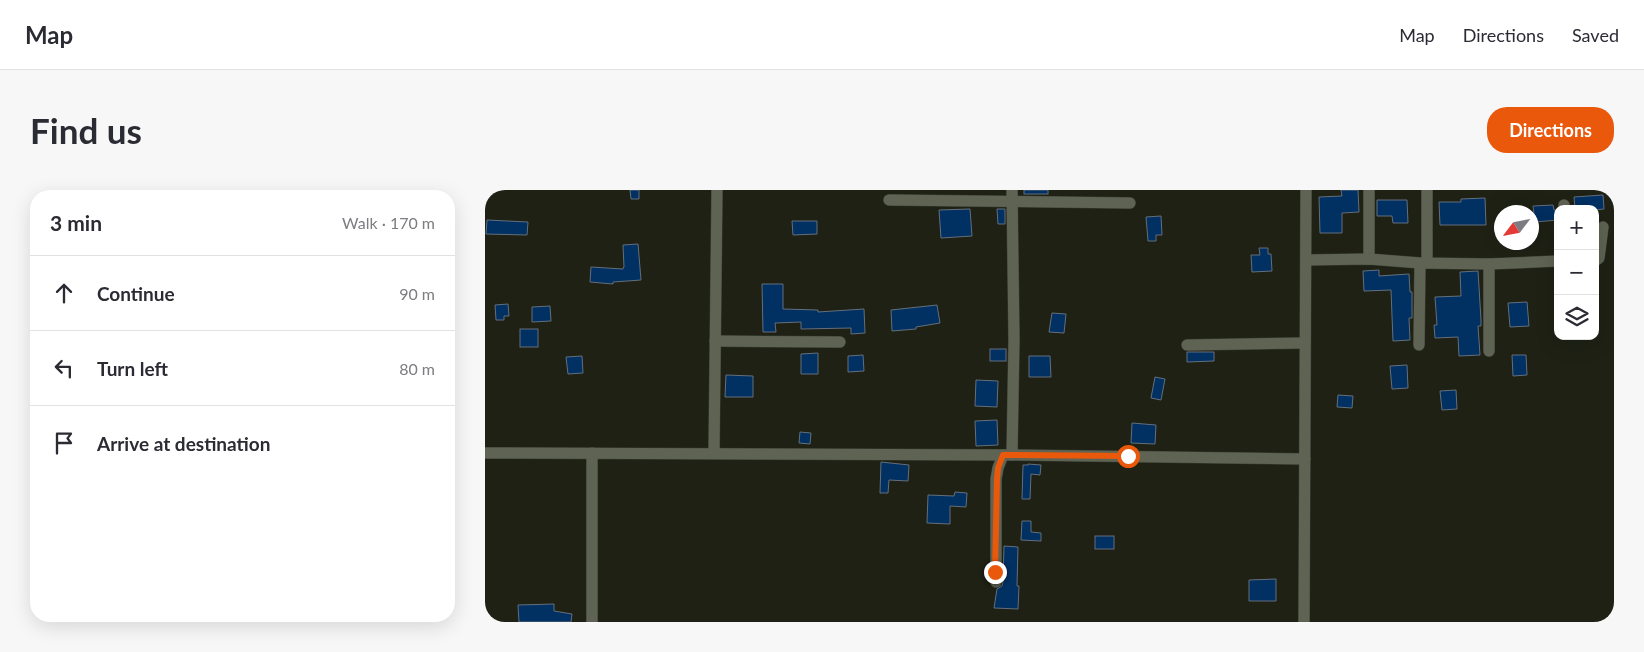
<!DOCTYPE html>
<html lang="en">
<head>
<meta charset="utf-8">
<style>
	body { margin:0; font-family:Lato,sans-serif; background:#f7f7f7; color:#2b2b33 }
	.controls { position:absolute; right:15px; top:15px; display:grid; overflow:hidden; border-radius:10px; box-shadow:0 5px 20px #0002 }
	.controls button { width:45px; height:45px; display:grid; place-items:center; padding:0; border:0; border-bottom:1px solid #e1e1e2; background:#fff; color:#2b2b33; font:25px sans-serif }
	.compass { position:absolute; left:1009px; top:15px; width:45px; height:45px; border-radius:50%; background:#fff; box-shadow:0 5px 20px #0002; rotate:238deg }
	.stop { position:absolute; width:15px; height:15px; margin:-11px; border:4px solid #ea580c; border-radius:50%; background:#fff }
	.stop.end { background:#ea580c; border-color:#fff; box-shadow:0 1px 5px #0008 }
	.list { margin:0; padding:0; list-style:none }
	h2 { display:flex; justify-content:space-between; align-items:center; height:65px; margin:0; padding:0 20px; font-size:21px }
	h2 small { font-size:16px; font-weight:400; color:#7c7c81 }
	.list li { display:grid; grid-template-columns:32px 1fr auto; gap:15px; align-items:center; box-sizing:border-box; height:75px; padding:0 20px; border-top:1px solid #e1e1e2 }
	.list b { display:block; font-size:19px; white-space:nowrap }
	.list em { font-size:16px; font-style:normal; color:#7c7c81 }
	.icon { flex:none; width:28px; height:28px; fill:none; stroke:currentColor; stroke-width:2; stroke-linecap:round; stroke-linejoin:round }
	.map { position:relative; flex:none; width:1129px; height:432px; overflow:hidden; border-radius:20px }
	header { display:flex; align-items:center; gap:30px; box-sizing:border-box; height:70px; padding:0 25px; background:#fff; border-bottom:1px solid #e1e1e2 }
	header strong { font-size:24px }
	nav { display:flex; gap:28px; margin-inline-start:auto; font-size:18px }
	.intro { display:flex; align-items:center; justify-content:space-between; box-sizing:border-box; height:120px; padding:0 30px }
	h1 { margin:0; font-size:35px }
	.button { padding:12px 22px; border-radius:20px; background:#ea580c; color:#fff; font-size:18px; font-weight:700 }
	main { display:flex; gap:30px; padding:0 30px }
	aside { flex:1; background:#fff; border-radius:20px; box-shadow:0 5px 20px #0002 }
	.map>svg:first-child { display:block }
	.building { fill:#013063; stroke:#646f7c }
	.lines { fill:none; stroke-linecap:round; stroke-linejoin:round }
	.minor-casing { stroke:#3b3e35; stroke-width:12 }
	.minor { stroke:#5f6353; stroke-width:11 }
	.route { stroke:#ea580c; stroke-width:6 }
</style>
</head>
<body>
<header>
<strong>Map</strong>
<nav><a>Map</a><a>Directions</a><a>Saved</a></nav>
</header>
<div class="intro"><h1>Find us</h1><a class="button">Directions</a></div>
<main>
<aside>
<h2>3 min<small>Walk · 170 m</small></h2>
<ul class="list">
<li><svg class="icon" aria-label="ahead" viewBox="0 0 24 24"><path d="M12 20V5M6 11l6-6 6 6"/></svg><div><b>Continue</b></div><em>90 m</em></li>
<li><svg class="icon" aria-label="left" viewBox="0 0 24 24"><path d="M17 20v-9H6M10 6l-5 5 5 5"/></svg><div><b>Turn left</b></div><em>80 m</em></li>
<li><svg class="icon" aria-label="arrive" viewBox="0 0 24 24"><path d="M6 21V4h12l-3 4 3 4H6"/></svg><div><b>Arrive at destination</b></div></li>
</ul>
</aside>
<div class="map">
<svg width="1129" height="432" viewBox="0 0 1129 432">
	<rect width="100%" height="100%" fill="#1e2114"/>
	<!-- building -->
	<g class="building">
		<path d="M145,0H154V9H146Z"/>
		<rect x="539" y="0" width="24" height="4"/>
		<path d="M856,0H873L874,22L857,23V43H835L834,7L857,6Z"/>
		<path d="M1118,5L1119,19L1110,20V17L1090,18L1089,7Z"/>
		<path d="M1000,8L1001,35H955L954,12H976V9Z"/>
		<path d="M892,10H922L923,33H908L907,26H892Z"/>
		<path d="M1068,15L1069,20H1072L1073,23V30L1050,32L1048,16Z"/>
		<path d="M485,19L487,46L456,48L454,20Z"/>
		<path d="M512,19H520V34H513Z"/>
		<path d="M676,26L677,45H671V51H663L661,27Z"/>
		<path d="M2,30L43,32L42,45L1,44Z"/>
		<path d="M307,31H332V44L308,45Z"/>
		<path d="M153,54L156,90L128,92V94L105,92L106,77L138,79V78L139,77L138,55Z"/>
		<path d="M774,58H783V64H786L787,81L767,82L766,65H775Z"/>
		<path d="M894,80V86L924,84L925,102H927V128H924L925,150L908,151L906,100L879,101L878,81Z"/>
		<path d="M993,81L996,130V136H993L995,165L974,166L973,147L950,148L949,135H952L950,107L976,106L975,82Z"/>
		<path d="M277,94H298V119L333,120V122L379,119L380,143L366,144V138L316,139V132L290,133L291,142H278Z"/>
		<path d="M1042,112L1044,136L1025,137L1023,113Z"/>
		<path d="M23,114L24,126H19V130H11L10,115Z"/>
		<path d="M452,115L455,133L431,137V139L407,141L406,120Z"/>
		<path d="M65,116L66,131L47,132V117Z"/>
		<path d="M567,123L581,124L579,143L564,142Z"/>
		<rect x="35" y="139" width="18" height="18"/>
		<rect x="505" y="159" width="16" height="12"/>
		<path d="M702,162H729V171L702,172Z"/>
		<path d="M333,163V184H316V164Z"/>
		<path d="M378,165L379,181L363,182V166Z"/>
		<path d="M1027,165H1041L1042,185L1028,186Z"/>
		<path d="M97,166L98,183L83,184L81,167Z"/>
		<path d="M544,166H565L566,187H544Z"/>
		<path d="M922,175L923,198L907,199L905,176Z"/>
		<path d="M241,185L268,186V207H240Z"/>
		<path d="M670,187L680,189L676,210L666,208Z"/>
		<path d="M491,190L513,191L512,217L490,216Z"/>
		<path d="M971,200L972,219L957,220L955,201Z"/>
		<path d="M853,205L868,206L867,218L852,217Z"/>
		<path d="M512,230L513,255L491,256L490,231Z"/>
		<path d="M647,233L671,235L670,254L646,253Z"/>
		<path d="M315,242L326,243L325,254L314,253Z"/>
		<path d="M396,272L424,275L423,291L404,290L403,303H395Z"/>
		<path d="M543,274L556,275L555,285L546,284L545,309H537L538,275H543Z"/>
		<path d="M470,302L482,303L481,317L465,316V334L442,333L443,305L469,306Z"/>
		<path d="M537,331H546V342L556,343V351L536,350Z"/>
		<rect x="610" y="346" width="19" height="13"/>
		<path d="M519,356L533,357L532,396H534L533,419L509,418L512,399L517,396L518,392Z"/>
		<path d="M791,389V411H764V390Z"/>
		<path d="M69,414V421L87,424L86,432H34L33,415Z"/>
	</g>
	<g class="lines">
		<defs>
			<g id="minor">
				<path d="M884,0V69"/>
				<path d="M942,0V73"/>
				<path d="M404,10L645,13"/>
				<path d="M1079,19V15"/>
				<path d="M821,70L884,69L935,73L1004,74L1073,71"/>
				<path d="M1110,71L1114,68L1118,37"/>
				<path d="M230,151L355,152"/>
				<path d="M702,155L820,153"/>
				<path d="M934,155L935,73"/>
				<path d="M1004,161V74"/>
				<path d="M0,263L527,265L820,269"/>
				<path d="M229,263L232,0"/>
				<path d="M527,265L529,150L527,0"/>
				<path d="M511,392V289L513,278L518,265"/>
				<path d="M107,432V263"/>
				<path d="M819,432L821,0"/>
			</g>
		</defs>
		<!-- minor casing -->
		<use href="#minor" class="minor-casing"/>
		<!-- minor -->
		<use href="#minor" class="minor"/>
	</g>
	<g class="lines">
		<!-- route -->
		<path class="route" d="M510,382L512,289L513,278L518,265L643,266"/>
	</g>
</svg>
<div class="controls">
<button>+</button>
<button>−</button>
<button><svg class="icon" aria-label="layers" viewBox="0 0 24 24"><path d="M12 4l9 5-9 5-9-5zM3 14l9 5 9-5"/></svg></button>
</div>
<svg class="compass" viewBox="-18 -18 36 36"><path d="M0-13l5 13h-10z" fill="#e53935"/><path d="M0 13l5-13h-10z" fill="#7c7c81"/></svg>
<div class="stop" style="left:643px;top:266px"></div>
<div class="stop end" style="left:510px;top:382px"></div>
</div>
</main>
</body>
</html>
